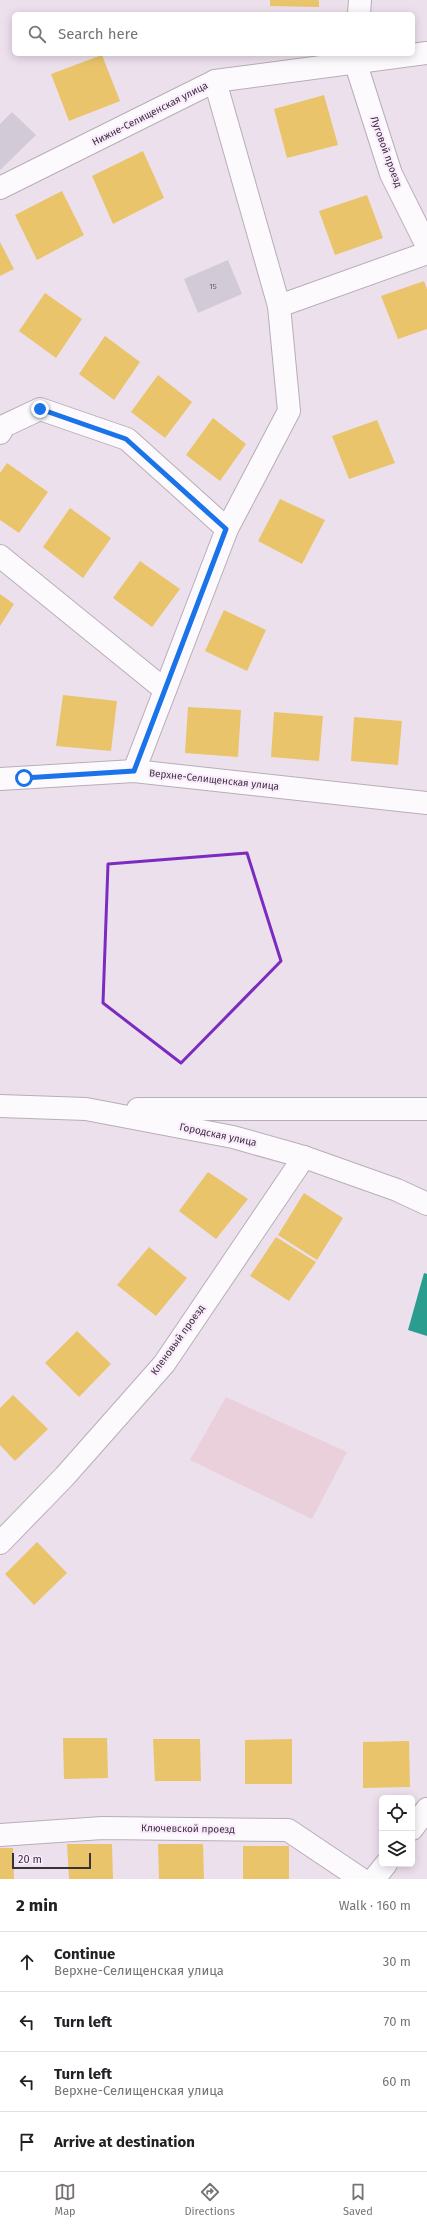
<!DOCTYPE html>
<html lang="en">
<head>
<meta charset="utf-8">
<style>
	body { margin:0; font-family:"Fira Sans",sans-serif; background:#f2f2f2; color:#202124 }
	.controls { position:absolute; right:12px; bottom:12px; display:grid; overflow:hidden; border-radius:6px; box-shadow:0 2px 10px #0003 }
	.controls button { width:36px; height:36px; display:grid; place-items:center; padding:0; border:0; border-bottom:1px solid #e0e0e0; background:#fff; color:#202124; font:20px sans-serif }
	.scale { position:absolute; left:12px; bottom:10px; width:79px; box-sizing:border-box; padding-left:4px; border:2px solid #3a323b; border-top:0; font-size:11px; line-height:14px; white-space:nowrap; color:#3a323b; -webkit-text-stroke:3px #fbeafd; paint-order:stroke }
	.stop { position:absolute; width:12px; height:12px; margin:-9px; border:3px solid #1a73e8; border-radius:50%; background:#fff }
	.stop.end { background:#1a73e8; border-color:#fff; box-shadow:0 1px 4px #0008 }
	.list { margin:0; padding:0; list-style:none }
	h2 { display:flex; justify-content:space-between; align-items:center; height:52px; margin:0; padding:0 16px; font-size:17px }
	h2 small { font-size:13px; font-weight:400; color:#757577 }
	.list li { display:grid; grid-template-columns:26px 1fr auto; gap:12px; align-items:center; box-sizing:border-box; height:60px; padding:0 16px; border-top:1px solid #e0e0e0 }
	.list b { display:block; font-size:15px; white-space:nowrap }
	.list p { margin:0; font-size:13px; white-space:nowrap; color:#757577 }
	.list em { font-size:13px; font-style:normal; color:#757577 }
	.icon { flex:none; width:22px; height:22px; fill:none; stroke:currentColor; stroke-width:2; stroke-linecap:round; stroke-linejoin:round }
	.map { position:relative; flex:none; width:427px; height:1879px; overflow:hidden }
	.search { position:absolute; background:#fff; box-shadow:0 2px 10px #0003; left:12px; right:12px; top:12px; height:44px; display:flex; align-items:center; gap:10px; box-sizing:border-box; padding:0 14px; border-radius:6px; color:#757577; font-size:15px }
	.sheet { height:292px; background:#fff }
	nav { display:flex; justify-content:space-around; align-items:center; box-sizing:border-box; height:56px; border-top:1px solid #e0e0e0; background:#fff; font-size:11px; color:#757577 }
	nav a { display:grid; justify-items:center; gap:2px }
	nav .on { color:#786f79 }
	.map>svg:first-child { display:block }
	.green { fill:#e9d0da }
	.homes { fill:#e9c46a }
	.schools { fill:#2a9d8f }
	.building { fill:#d2cad6 }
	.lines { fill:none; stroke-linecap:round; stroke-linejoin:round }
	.minor-casing { stroke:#b7aeb8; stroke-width:24 }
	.minor { stroke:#fcfafc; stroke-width:22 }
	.route { stroke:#1a73e8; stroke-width:5 }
	.marked { fill:none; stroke:#7b2cbf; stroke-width:3; stroke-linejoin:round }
	.labels { text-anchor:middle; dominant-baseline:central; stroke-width:4; stroke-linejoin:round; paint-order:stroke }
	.number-label { font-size:8px; fill:#625a64 }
	.street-label { font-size:10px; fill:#3a323b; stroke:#fbeafd }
</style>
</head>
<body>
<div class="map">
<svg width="427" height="1879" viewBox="0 0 427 1879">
	<rect width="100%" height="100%" fill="#ece0ed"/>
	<!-- green -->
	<path class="green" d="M226,1397L347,1452L312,1519L190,1460Z"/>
	<!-- homes -->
	<g class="homes">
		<path d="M270,0H319V7L270,6Z"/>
		<path d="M102,55L120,101L69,121L51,74Z"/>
		<path d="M324,95L338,145L287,158L274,109Z"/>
		<path d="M143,151L164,198L113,224L92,176Z"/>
		<path d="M62,191L84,235L37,260L15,215Z"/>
		<path d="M367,195L383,238L335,255L319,211Z"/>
		<path d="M0,242L14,269L0,276Z"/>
		<path d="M424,281L427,289V329L398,339L381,296Z"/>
		<path d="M45,293L82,319L56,358L19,331Z"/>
		<path d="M105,336L140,362L114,400L79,374Z"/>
		<path d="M158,375L192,402L165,438L131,412Z"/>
		<path d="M213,418L246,444L220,481L186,455Z"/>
		<path d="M377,420L395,463L349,479L332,436Z"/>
		<path d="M7,463L48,492L19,533L0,520V473Z"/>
		<path d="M280,499L325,520L302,564L258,541Z"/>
		<path d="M70,508L111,538L83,578L43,547Z"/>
		<path d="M140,561L180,589L152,627L113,598Z"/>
		<path d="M0,594L14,604L0,626Z"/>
		<path d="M224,610L266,630L247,671L205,651Z"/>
		<path d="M63,695L117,701L111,751L56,746Z"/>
		<path d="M188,707L241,710L238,757L185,753Z"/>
		<path d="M274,712L323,716L319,761L271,757Z"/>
		<path d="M354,717L402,721L398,765L351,761Z"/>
		<path d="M208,1172L248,1199L216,1239L179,1211Z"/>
		<path d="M304,1193L343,1218L317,1260L278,1235Z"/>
		<path d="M276,1237L316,1262L289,1301L250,1276Z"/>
		<path d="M149,1247L187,1278L156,1316L117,1285Z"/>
		<path d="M77,1331L111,1364L79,1397L45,1363Z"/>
		<path d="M13,1395L48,1429L15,1461L0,1445V1408Z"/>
		<path d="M37,1542L67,1573L34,1605L5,1574Z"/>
		<path d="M63,1738H107L108,1778L64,1779Z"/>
		<path d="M153,1739H200L201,1781H155Z"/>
		<path d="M292,1739V1784H245V1740Z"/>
		<path d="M409,1741L410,1787L363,1788V1742Z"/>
		<path d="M67,1844H112L113,1879H69Z"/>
		<path d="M158,1844H203L204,1879H159Z"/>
		<rect x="243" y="1846" width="46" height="33"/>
		<path d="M0,1848H13L14,1879H0Z"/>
	</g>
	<!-- schools -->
	<path class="schools" d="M424,1273L427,1274V1336L408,1330Z"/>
	<!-- building -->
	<g class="building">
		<path d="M12,112L36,135L0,170V124Z"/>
		<path d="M228,260L242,294L198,313L184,279Z"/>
	</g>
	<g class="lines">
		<defs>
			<g id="minor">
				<path d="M359,14L360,0"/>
				<path d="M355,54V61L391,174L427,246"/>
				<path d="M215,81L279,306L427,253"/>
				<path d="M0,188L215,81L427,53"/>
				<path d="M0,433L4,426L40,409L127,439L227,529"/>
				<path d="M0,556L165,690"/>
				<path d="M134,771L227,529L289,411L279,306"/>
				<path d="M0,779L134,771L427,803"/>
				<path d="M0,1106L86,1109L233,1137L304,1157L397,1190L427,1204"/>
				<path d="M138,1109H427"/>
				<path d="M0,1543L65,1476L164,1364L304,1157"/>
				<path d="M412,1829L427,1809"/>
				<path d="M0,1835L102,1828L288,1830L361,1879"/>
				<path d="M374,1879L386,1864"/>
			</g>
		</defs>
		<!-- minor casing -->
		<use href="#minor" class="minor-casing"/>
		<!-- minor -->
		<use href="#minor" class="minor"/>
	</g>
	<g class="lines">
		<!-- route -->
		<path class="route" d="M24,778L134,771L226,529L126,439L40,409"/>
	</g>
	<!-- marked area -->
	<path class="marked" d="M247,853L281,961L181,1063L103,1003L108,864Z"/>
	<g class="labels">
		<!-- number labels -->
		<g class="number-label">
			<text x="213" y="286">15</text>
		</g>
		<!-- street labels -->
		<g class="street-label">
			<text transform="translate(150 114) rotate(-27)">Нижне-Селищенская улица</text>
			<text transform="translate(386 152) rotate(70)">Луговой проезд</text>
			<text transform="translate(214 780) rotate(6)">Верхне-Селищенская улица</text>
			<text transform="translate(218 1135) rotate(12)">Городская улица</text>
			<text transform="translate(178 1340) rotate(-54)">Кленовый проезд</text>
			<text transform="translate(188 1829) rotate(1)">Ключевской проезд</text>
		</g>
	</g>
</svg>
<div class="controls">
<button><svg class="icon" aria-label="locate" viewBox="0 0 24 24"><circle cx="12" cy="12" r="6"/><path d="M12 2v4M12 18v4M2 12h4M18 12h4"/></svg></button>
<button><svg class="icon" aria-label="layers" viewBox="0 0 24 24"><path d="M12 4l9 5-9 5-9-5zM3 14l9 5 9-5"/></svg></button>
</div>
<div class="scale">20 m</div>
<div class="stop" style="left:24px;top:778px"></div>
<div class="stop end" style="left:40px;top:409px"></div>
<div class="search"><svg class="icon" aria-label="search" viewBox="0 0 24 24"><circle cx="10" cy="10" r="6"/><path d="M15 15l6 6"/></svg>Search here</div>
</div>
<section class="sheet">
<h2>2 min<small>Walk · 160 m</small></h2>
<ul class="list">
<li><svg class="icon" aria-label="ahead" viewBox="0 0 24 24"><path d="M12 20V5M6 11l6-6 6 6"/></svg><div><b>Continue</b><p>Верхне-Селищенская улица</p></div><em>30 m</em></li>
<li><svg class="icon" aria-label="left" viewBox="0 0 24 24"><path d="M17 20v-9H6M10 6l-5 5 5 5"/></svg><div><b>Turn left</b></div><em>70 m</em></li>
<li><svg class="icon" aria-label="left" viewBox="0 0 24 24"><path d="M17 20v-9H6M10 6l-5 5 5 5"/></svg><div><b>Turn left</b><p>Верхне-Селищенская улица</p></div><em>60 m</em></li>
<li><svg class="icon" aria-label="arrive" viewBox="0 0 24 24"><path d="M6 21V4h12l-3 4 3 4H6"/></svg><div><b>Arrive at destination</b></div></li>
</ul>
</section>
<nav>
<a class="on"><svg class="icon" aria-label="map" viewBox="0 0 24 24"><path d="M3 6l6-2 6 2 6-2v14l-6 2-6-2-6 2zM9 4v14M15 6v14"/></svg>Map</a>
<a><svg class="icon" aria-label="directions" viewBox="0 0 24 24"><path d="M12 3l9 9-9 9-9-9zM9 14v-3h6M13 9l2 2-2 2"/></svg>Directions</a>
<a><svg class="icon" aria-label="saved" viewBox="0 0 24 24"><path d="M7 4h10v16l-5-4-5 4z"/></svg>Saved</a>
</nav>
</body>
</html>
